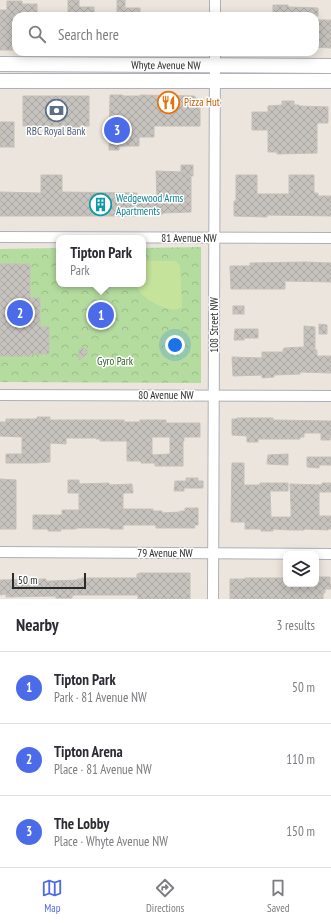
<!DOCTYPE html>
<html lang="en">
<head>
<meta charset="utf-8">
<style>
	body { margin:0; font-family:"PT Sans Narrow",sans-serif; background:#f7f7f7; color:#2b2b33 }
	.controls { position:absolute; right:12px; bottom:12px; display:grid; overflow:hidden; border-radius:8px; box-shadow:0 2px 10px #0003 }
	.controls button { width:36px; height:36px; display:grid; place-items:center; padding:0; border:0; border-bottom:1px solid #e1e1e2; background:#fff; color:#2b2b33; font:20px sans-serif }
	.scale { position:absolute; left:12px; bottom:10px; width:74px; box-sizing:border-box; padding-left:4px; border:2px solid #2a2a2a; border-top:0; font-size:11px; line-height:14px; white-space:nowrap; color:#2a2a2a; -webkit-text-stroke:3px #fff; paint-order:stroke }
	.you { position:absolute; left:175px; top:345px; width:14px; height:14px; margin:-10px; border:3px solid #fff; border-radius:50%; background:#1a73e8; box-shadow:0 0 0 6px #1a73e833 }
	.badge { display:grid; place-items:center; width:26px; height:26px; border-radius:50%; background:#4c6be9; color:#fff; font-size:13px; font-weight:700 }
	.pin { position:absolute; translate:-50% -50%; border:2px solid #fff; box-shadow:0 1px 4px #0006 }
	.popup { position:absolute; left:56px; top:235px; width:90px; height:52px; box-sizing:border-box; display:grid; place-content:center; border-radius:8px; background:#fff; filter:drop-shadow(0 1px 3px #0005); font-size:13px; white-space:nowrap; color:#7c7c81 }
	.popup b { font-size:15px; color:#2b2b33 }
	.popup::after { content:''; position:absolute; left:50%; top:100%; margin-left:-8px; border:8px solid transparent; border-top-color:#fff }
	.list { margin:0; padding:0; list-style:none }
	h2 { display:flex; justify-content:space-between; align-items:center; height:52px; margin:0; padding:0 16px; font-size:17px }
	h2 small { font-size:13px; font-weight:400; color:#7c7c81 }
	.list li { display:grid; grid-template-columns:26px 1fr auto; gap:12px; align-items:center; box-sizing:border-box; height:72px; padding:0 16px; border-top:1px solid #e1e1e2 }
	.list b { display:block; font-size:15px; white-space:nowrap }
	.list p { margin:0; font-size:13px; white-space:nowrap; color:#7c7c81 }
	.list em { font-size:13px; font-style:normal; color:#7c7c81 }
	.icon { flex:none; width:22px; height:22px; fill:none; stroke:currentColor; stroke-width:2; stroke-linecap:round; stroke-linejoin:round }
	.map { position:relative; flex:none; width:331px; height:599px; overflow:hidden }
	.search { position:absolute; background:#fff; box-shadow:0 2px 10px #0003; left:12px; right:12px; top:12px; height:44px; display:flex; align-items:center; gap:10px; box-sizing:border-box; padding:0 14px; border-radius:12px; color:#7c7c81; font-size:15px }
	.sheet { height:268px; background:#fff }
	nav { display:flex; justify-content:space-around; align-items:center; box-sizing:border-box; height:56px; border-top:1px solid #e1e1e2; background:#fff; font-size:11px; color:#7c7c81 }
	nav a { display:grid; justify-items:center; gap:2px }
	nav .on { color:#4c6be9 }
	.map>svg:first-child { display:block }
	.park { fill:url(#park-crowns) }
	.pitch { fill:#c5e39b }
	.building { fill:url(#building-cross-hatch); stroke:#c6c0b7; fill-rule:evenodd }
	.lines { fill:none; stroke-linecap:round; stroke-linejoin:round }
	.minor-casing { stroke:#aeb0b9; stroke-width:12 }
	.secondary-casing { stroke:#aeb0b9; stroke-width:16 }
	.minor { stroke:#fff; stroke-width:10 }
	.secondary { stroke:#fff; stroke-width:14 }
	.labels { text-anchor:middle; dominant-baseline:central; stroke-width:3; stroke-linejoin:round; paint-order:stroke }
	.street-label { font-size:11px; fill:#2a2a2a; stroke:#fff }
	.food-label { font-size:11px; fill:#c56008; stroke:#fff; text-anchor:start }
	.service-label { font-size:11px; fill:#4e5e75; stroke:#fff }
	.culture-label { font-size:11px; fill:#0d838f; stroke:#fff; text-anchor:start }
	.park-label { font-size:11px; fill:#2e6021; stroke:#fff }
</style>
</head>
<body>
<div class="map">
<svg width="331" height="599" viewBox="0 0 331 599">
	<defs>
		<pattern id="park-crowns" width="20" height="18" patternUnits="userSpaceOnUse"><rect width="20" height="18" fill="#b4dc9f"/><path d="M2 6a3 3 0 1 1 6 0M12 15a3 3 0 1 1 6 0" fill="none" stroke="#9bbd89"/></pattern>
		<pattern id="building-cross-hatch" width="8" height="8" patternUnits="userSpaceOnUse"><rect width="8" height="8" fill="#c6c2bd"/><path d="M0 0l8 8M0 8l8-8" fill="none" stroke="#aaa7a3"/></pattern>
	</defs>
	<rect width="100%" height="100%" fill="#ebe5dd"/>
	<!-- park -->
	<path class="park" d="M201,247V383L0,382V249L59,248V284H143V248Z"/>
	<!-- pitch -->
	<path class="pitch" d="M143,261H176L180,266L182,307C174,314 152,304 145,297C141,294 138,289 136,284H143Z"/>
	<!-- building -->
	<g class="building">
		<path d="M68,0H79V7H94V16H68Z"/>
		<path d="M117,0H125V8H140V16H117Z"/>
		<path d="M7,1H22V4H37V16H16V50H0V10H7Z"/>
		<path d="M273,5H288V7L318,8V16H273Z"/>
		<path d="M315,20H331V48L315,47Z"/>
		<path d="M110,95H123V96H140V95L194,96L200,101V126H154V137H139V146H119V150H109Z"/>
		<path d="M23,96H89V126H81L75,131L69,126H23Z"/>
		<path d="M282,101H294V105H299V106L328,107V123H317V153L277,154V152H268V130H252V112H268V106L282,105Z"/>
		<rect x="0" y="122" width="14" height="25"/>
		<path d="M181,165H193V176H191V212L163,213V214H137V216H0V192L41,193V175H62V192L137,193V199L157,198L156,171L181,172Z"/>
		<path d="M236,175H257V194H289V175H314V193H318V196H331V216L267,215V217L234,216V201H236Z"/>
		<path d="M305,262L331,263V282L285,281V289H231L230,266H250V263Z"/>
		<path d="M0,264H30V298H40V327H49V354H30V356H0Z"/>
		<rect x="233" y="306" width="11" height="8"/>
		<path d="M319,324L327,325V334H319Z"/>
		<path d="M304,326L315,327V350H317V356H331V373L300,372V374L274,375V377L262,378V375L233,376L232,357L262,358V352H283V349H284V348L304,347Z"/>
		<path d="M235,329H258V338H244V340H234Z"/>
		<path d="M83,348L87,350V354L79,360V350Z"/>
		<path d="M37,417H50V420H124V422H140V420H166V423H200V437H184V441H183V466H155V463H141V461H127V441H100V439H96V438H66V444L50,443V462L35,463H6V454H22V437L0,436V422H6V419H37ZM152,437H170V454L152,455Z"/>
		<path d="M237,418H273V420L331,421V437H330V440H321V433H304V437H300V439H258V442H247V436L232,435V419H237Z"/>
		<path d="M288,454V465L267,464L268,455Z"/>
		<path d="M307,457H331V465H319V468L307,467Z"/>
		<path d="M232,463H244V485H260V483H288V491H270L271,517H291V507L290,484L322,485V483H331V492H319V516H331V529H328V530L304,529V530H291L273,529V531H261V529H245V522H231Z"/>
		<path d="M186,478H198V481H203V488H184V491H174L175,481H186Z"/>
		<path d="M0,479L16,480V529H0Z"/>
		<path d="M68,480H79V484L109,483V485L132,484L133,493H123V509H153V511H162V513L180,512V511H185V508H198V525H194L195,528H156V525H123V529H110V528H76V529H61V531H48V529H33V515H62V510H79V493H68Z"/>
		<path d="M139,573H190V599H138V595H75L72,596V598H56V596L6,597V594L0,595V580L46,579V581H50L78,580V579H82V578H137V574H139Z"/>
		<path d="M316,577H330V584L331,585V589H325V593H323V599H230V579H245V578H284V579H286V584H316Z"/>
	</g>
	<g class="lines">
		<defs>
			<g id="minor">
				<path d="M215,0V16"/>
				<path d="M0,237L331,238"/>
				<path d="M0,395L331,396"/>
				<path d="M0,552L331,554"/>
				<path d="M213,599L215,52"/>
			</g>
			<g id="secondary">
				<path id="s1" d="M0,64L331,66"/>
				<path d="M0,81H331"/>
			</g>
		</defs>
		<!-- minor casing -->
		<use href="#minor" class="minor-casing"/>
		<!-- secondary casing -->
		<use href="#secondary" class="secondary-casing"/>
		<!-- minor -->
		<use href="#minor" class="minor"/>
		<!-- secondary -->
		<use href="#secondary" class="secondary"/>
	</g>
	<!-- icons -->
	<defs>
		<symbol id="restaurant-ring" viewBox="-11 -11 22 22"><circle r="9.5" fill="#fff" stroke="#e8710a" stroke-width="1.5"/><path d="M-5-6h1v4h1v-4h1v4h1v-4h1v5L-1.5 .5V6h-2V.5L-5-1ZM5-6V6H3V1.5H1.5Q1.5-4 5-6Z" fill="#e8710a"/></symbol>
		<symbol id="bank-ring" viewBox="-11 -11 22 22"><circle r="9.5" fill="#fff" stroke="#5c6f8a" stroke-width="1.5"/><path d="M-6-4H6V4H-6ZM0-2.3a2.3 2.3 0 1 0 0 4.6a2.3 2.3 0 1 0 0-4.6Z" fill="#5c6f8a"/></symbol>
		<symbol id="building-ring" viewBox="-11 -11 22 22"><circle r="9.5" fill="#fff" stroke="#0f9aa8" stroke-width="1.5"/><path d="M-4-6H4V6H1V3H-1V6H-4ZM-2.5-4.3h1.7v1.8h-1.7ZM.8-4.3h1.7v1.8H.8ZM-2.5-1h1.7V.8h-1.7ZM.8-1h1.7V.8H.8Z" fill="#0f9aa8"/></symbol>
	</defs>
	<g fill-rule="evenodd">
		<use href="#restaurant-ring" x="156" y="90" width="25" height="25"/>
		<use href="#bank-ring" x="44" y="98" width="25" height="25"/>
		<use href="#building-ring" x="88" y="192" width="25" height="25"/>
	</g>
	<g class="labels">
		<!-- street labels -->
		<g class="street-label">
			<text stroke="none"><textPath href="#s1" startOffset="166">Whyte Avenue NW</textPath></text>
			<text x="189" y="238">81 Avenue NW</text>
			<text transform="translate(214 325) rotate(-90)">108 Street NW</text>
			<text x="166" y="395">80 Avenue NW</text>
			<text x="165" y="553">79 Avenue NW</text>
		</g>
		<!-- food labels -->
		<g class="food-label">
			<text x="184" y="102">Pizza Hut</text>
		</g>
		<!-- service labels -->
		<g class="service-label">
			<text x="56" y="131">RBC Royal Bank</text>
		</g>
		<!-- culture labels -->
		<g class="culture-label">
			<text x="116" y="198">Wedgewood Arms<tspan x="116" dy="13">Apartments</tspan></text>
		</g>
		<!-- park labels -->
		<g class="park-label">
			<text x="115" y="361">Gyro Park</text>
		</g>
	</g>
</svg>
<div class="controls">
<button><svg class="icon" aria-label="layers" viewBox="0 0 24 24"><path d="M12 4l9 5-9 5-9-5zM3 14l9 5 9-5"/></svg></button>
</div>
<div class="scale">50 m</div>
<div class="you"></div>
<div class="pin badge" style="left:101px;top:315px">1</div>
<div class="popup"><b>Tipton Park</b>Park</div>
<div class="pin badge" style="left:20px;top:313px">2</div>
<div class="pin badge" style="left:117px;top:130px">3</div>
<div class="search"><svg class="icon" aria-label="search" viewBox="0 0 24 24"><circle cx="10" cy="10" r="6"/><path d="M15 15l6 6"/></svg>Search here</div>
</div>
<section class="sheet">
<h2>Nearby<small>3 results</small></h2>
<ul class="list">
<li><span class="badge">1</span><div><b>Tipton Park</b><p>Park · 81 Avenue NW</p></div><em>50 m</em></li>
<li><span class="badge">2</span><div><b>Tipton Arena</b><p>Place · 81 Avenue NW</p></div><em>110 m</em></li>
<li><span class="badge">3</span><div><b>The Lobby</b><p>Place · Whyte Avenue NW</p></div><em>150 m</em></li>
</ul>
</section>
<nav>
<a class="on"><svg class="icon" aria-label="map" viewBox="0 0 24 24"><path d="M3 6l6-2 6 2 6-2v14l-6 2-6-2-6 2zM9 4v14M15 6v14"/></svg>Map</a>
<a><svg class="icon" aria-label="directions" viewBox="0 0 24 24"><path d="M12 3l9 9-9 9-9-9zM9 14v-3h6M13 9l2 2-2 2"/></svg>Directions</a>
<a><svg class="icon" aria-label="saved" viewBox="0 0 24 24"><path d="M7 4h10v16l-5-4-5 4z"/></svg>Saved</a>
</nav>
</body>
</html>
